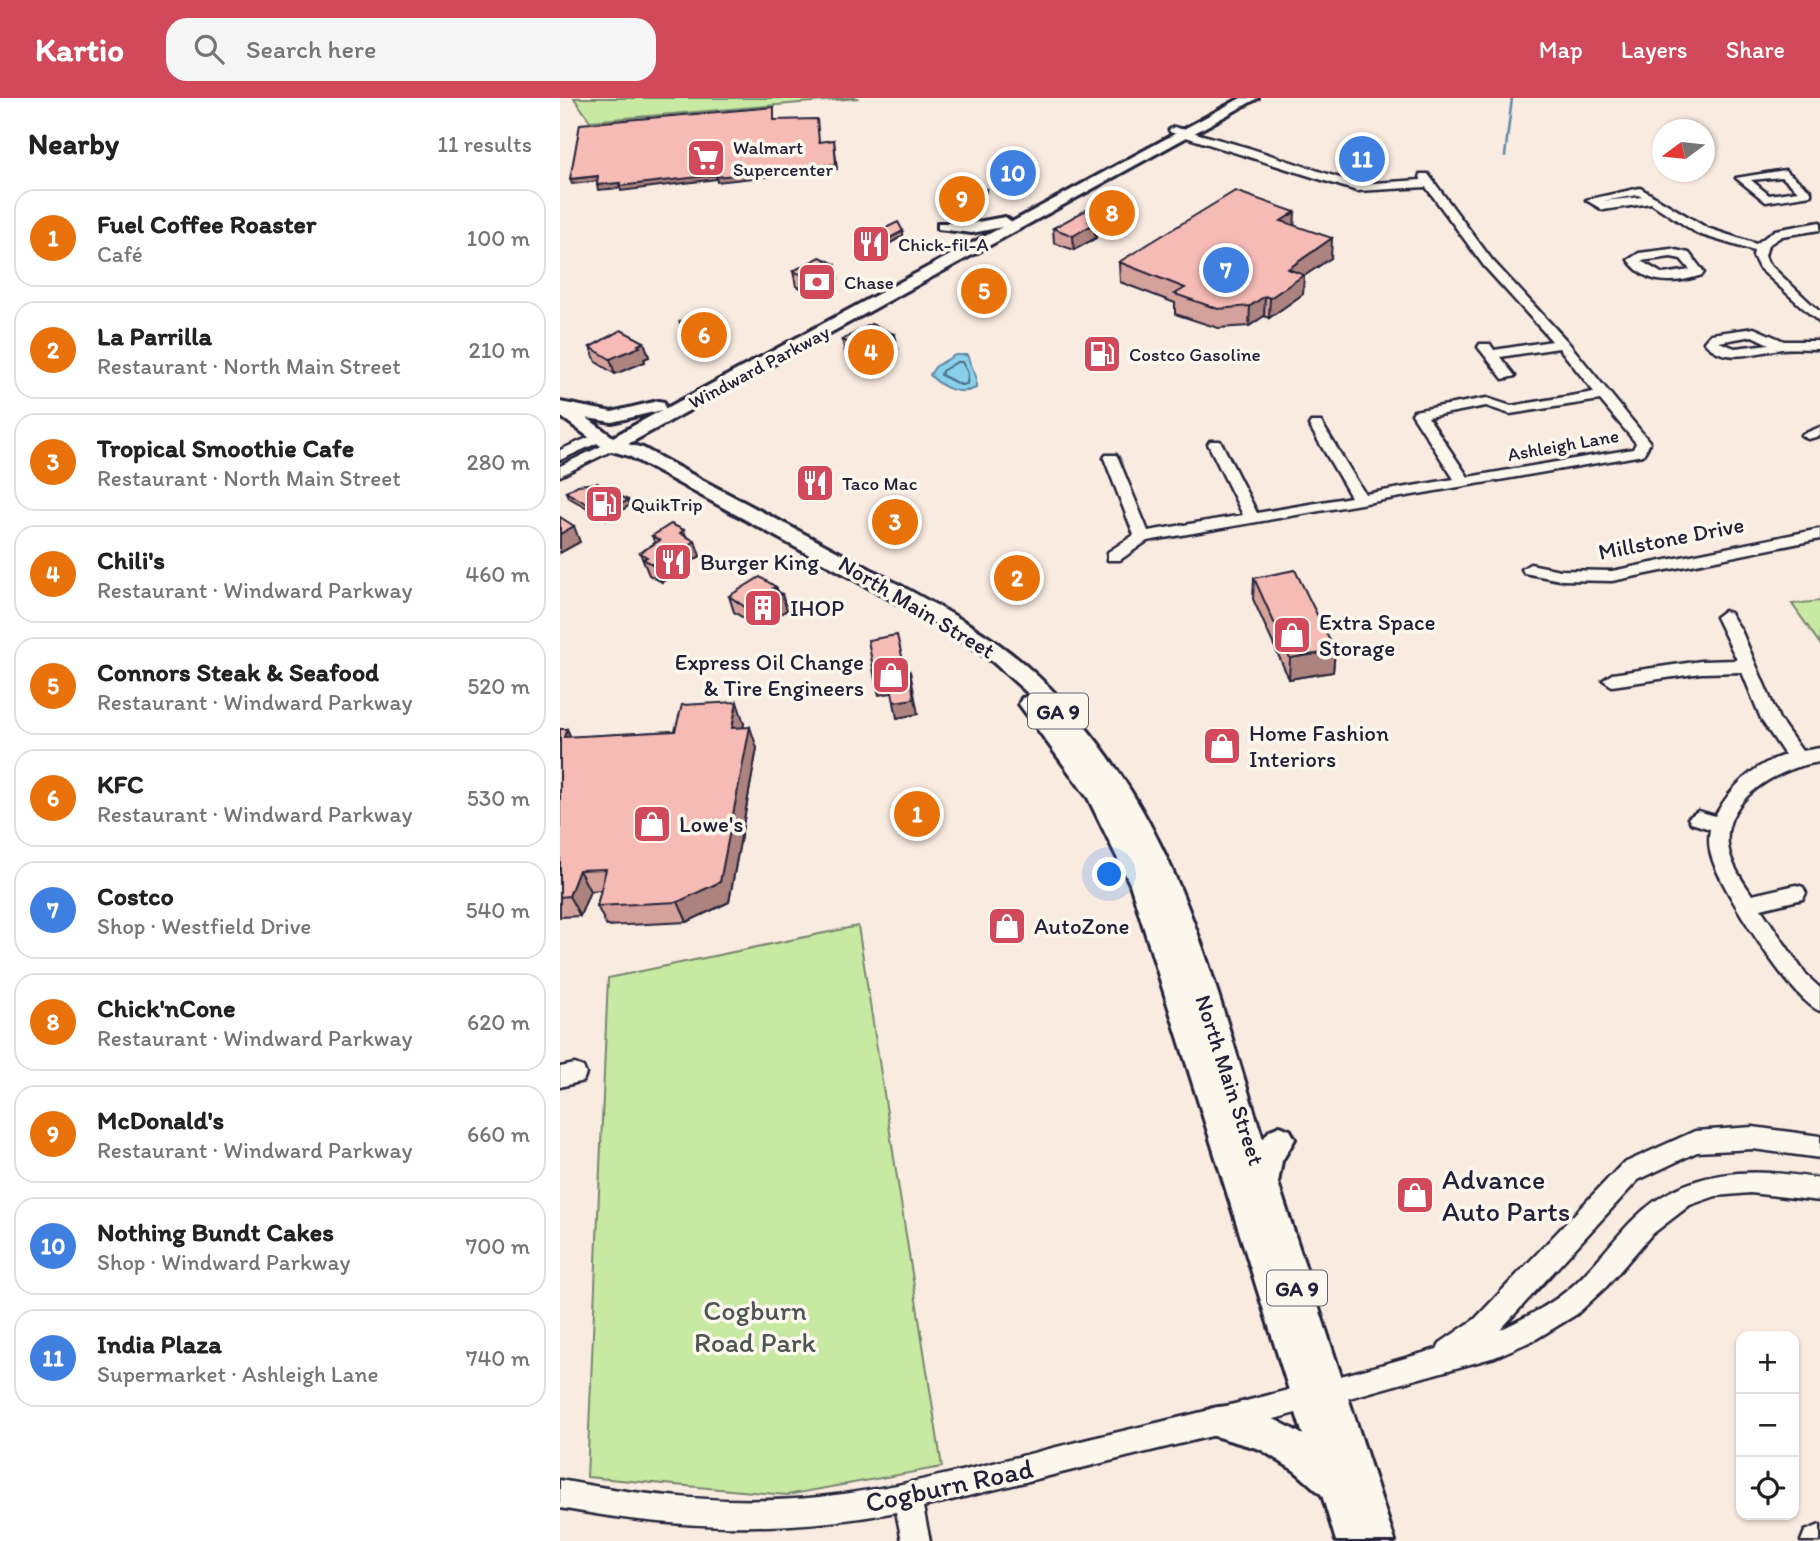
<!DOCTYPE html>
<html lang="en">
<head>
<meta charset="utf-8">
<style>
	body { margin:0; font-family:Itim,sans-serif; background:#f6f6f6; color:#222 }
	.controls { position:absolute; right:21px; bottom:21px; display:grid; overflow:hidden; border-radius:14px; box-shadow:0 2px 5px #0004 }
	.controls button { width:63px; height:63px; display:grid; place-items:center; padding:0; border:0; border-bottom:2px solid #e0e0e0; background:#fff; color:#222; font:35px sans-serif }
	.compass { position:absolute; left:1092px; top:21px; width:63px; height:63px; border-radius:50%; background:#fff; box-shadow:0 2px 5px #0004; rotate:255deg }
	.you { position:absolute; left:550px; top:777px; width:24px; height:24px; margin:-18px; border:5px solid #fff; border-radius:50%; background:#1a73e8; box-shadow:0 0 0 10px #1a73e833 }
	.badge { display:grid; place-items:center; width:46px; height:46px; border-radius:50%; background:#d1495b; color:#fff; font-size:23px; font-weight:700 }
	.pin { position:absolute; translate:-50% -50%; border:4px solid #fff; box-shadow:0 2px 7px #0006 }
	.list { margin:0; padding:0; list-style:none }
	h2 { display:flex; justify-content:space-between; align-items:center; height:91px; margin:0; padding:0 28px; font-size:30px }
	h2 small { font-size:23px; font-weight:400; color:#767676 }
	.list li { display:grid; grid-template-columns:46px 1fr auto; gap:21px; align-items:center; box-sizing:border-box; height:98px; margin:0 14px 14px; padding:0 14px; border:2px solid #e0e0e0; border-radius:21px }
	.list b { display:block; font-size:26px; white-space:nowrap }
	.list p { margin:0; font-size:23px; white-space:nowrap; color:#767676 }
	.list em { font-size:23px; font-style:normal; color:#767676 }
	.icon { flex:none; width:38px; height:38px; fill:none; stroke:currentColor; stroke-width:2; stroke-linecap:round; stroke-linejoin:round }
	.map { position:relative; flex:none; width:1260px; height:1443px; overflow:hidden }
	header { display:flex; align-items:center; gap:42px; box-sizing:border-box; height:98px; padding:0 35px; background:#d1495b; color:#fff }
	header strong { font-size:33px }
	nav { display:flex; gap:38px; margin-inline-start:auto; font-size:24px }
	.search { width:490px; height:63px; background:#f6f6f6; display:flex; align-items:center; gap:18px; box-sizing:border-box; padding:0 24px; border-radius:21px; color:#767676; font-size:26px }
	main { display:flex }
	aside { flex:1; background:#fff }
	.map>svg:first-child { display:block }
	.green { fill:#c8e9a2; stroke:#75866e; stroke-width:2 }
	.water { fill:#89d0ea; stroke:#608aa4; stroke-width:2 }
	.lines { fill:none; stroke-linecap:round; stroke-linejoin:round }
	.shore { stroke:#4b6881; stroke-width:2 }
	.stream { stroke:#608aa4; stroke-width:2.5 }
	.minor-casing { stroke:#22223b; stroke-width:5 }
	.major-casing { stroke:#22223b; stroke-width:6 }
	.minor { fill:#fbf7ec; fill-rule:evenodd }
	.major { fill:#fbf7ec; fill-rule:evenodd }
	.wall { fill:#d4a19b; stroke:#22223b; stroke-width:2 }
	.shaded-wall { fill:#ac837e; stroke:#22223b; stroke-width:2 }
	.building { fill:#f6bbb4; stroke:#22223b; stroke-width:2 }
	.labels { text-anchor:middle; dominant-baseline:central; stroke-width:7; stroke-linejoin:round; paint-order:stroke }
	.far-poi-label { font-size:19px; fill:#22223b; stroke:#fbf7ec; text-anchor:start }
	.far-street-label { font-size:19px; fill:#22223b; stroke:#fbf7ec }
	.shield { fill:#fbf7ec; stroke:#636270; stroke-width:2 }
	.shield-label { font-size:21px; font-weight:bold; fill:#22223b }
	.street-label { font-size:23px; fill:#22223b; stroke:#fbf7ec }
	.poi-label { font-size:23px; fill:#22223b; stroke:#fbf7ec; text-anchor:start }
	.near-poi-label { font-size:28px; fill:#22223b; stroke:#fbf7ec; text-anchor:start }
	.near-park-label { font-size:28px; fill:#4c5455; stroke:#fbf7ec }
	.near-street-label { font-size:28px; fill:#22223b; stroke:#fbf7ec }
</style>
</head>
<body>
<header>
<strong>Kartio</strong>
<div class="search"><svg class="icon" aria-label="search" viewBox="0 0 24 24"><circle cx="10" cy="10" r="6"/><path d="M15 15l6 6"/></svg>Search here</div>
<nav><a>Map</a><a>Layers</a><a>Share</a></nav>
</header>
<main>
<aside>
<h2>Nearby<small>11 results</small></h2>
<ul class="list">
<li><span class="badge" style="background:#e8710a">1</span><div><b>Fuel Coffee Roaster</b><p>Café</p></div><em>100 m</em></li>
<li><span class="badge" style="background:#e8710a">2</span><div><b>La Parrilla</b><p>Restaurant · North Main Street</p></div><em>210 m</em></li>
<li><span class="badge" style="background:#e8710a">3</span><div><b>Tropical Smoothie Cafe</b><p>Restaurant · North Main Street</p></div><em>280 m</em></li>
<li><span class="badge" style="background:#e8710a">4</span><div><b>Chili's</b><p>Restaurant · Windward Parkway</p></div><em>460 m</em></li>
<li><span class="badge" style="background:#e8710a">5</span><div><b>Connors Steak &amp; Seafood</b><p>Restaurant · Windward Parkway</p></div><em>520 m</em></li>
<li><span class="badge" style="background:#e8710a">6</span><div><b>KFC</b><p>Restaurant · Windward Parkway</p></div><em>530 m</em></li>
<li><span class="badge" style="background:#3f7fe0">7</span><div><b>Costco</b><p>Shop · Westfield Drive</p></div><em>540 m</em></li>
<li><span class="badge" style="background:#e8710a">8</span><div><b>Chick'nCone</b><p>Restaurant · Windward Parkway</p></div><em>620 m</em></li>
<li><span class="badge" style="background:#e8710a">9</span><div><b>McDonald's</b><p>Restaurant · Windward Parkway</p></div><em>660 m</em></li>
<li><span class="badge" style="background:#3f7fe0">10</span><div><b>Nothing Bundt Cakes</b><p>Shop · Windward Parkway</p></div><em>700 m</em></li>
<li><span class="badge" style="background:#3f7fe0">11</span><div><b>India Plaza</b><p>Supermarket · Ashleigh Lane</p></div><em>740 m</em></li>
</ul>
</aside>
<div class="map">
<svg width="1260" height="1443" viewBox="0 0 1260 1443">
	<rect width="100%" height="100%" fill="#faebe1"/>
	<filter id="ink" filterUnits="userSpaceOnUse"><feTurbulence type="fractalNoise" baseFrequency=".0143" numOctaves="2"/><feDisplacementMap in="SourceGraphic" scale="14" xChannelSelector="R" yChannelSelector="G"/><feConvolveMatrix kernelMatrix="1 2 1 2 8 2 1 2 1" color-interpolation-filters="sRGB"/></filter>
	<g filter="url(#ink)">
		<!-- green -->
		<g class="green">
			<path d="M14,0H299L30,23Z"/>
			<path d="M1260,503V546L1232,506Z"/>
			<path d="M298,828L382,1369L227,1397L27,1379L48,880Z"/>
		</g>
		<!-- water -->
		<path class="water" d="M395,257H407L416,279V290C400,298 382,290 370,277L375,269Z"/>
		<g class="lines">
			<!-- shore -->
			<path class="shore" d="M397,264H402L408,275L407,286L401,287L381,277L382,273Z"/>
			<!-- stream -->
			<path class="stream" d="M945,58L952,0"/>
			<defs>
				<g id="minor">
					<path d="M614,29L689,50L798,86L861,82L860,76H868L932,162L1007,243L1088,342L1090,345L1083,357L587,443L560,462H548V454L574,437L544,360L546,357H556L558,360L588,433L683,417L648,346L650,343H660L662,346L697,415L791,399L749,327L751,324H761L805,396L894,381L852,316L854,313L927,300L951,308L1034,294L999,250L940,259L955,278L943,281L918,249L920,246H930L934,252L992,243L924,168L866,89L797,93L610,34L609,32ZM1040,302L1076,345L1073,351L908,379L868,319L926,308L950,316Z"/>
					<path d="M1225,72L1251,93V97L1206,104L1176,80ZM1222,79L1238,93L1209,97L1191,82Z"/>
					<path d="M1080,90L1147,130L1196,146L1215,132L1260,124V132L1222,138L1208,147L1205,158L1208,165L1260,214V225L1199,170L1193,158L1194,153L1138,136L1091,105L1043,112L1026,102ZM1078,97L1082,99L1043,103Z"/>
					<path d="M1111,151L1129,155L1144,174L1142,177C1114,186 1087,188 1068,162L1079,155ZM1111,159L1121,161L1130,172L1103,176L1081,163Z"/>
					<path d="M1194,230L1224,243H1260V251C1247,251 1234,250 1222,251C1195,254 1165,268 1144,244L1151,236ZM1192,238L1209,246L1175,250L1159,244Z"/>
					<path d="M1260,329V338L1248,341L1241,337Z"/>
					<path d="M39,335L46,339L44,342L0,362V352Z"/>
					<path d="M52,343L57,344V350L0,378V368Z"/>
					<path d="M1260,431V441L1052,483L1000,482L964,475L962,471L970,466L1000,472L1052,473Z"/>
					<path d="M1164,513L1170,515L1181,532L1219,621L1242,653L1260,650V664C1221,669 1162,700 1168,748C1171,767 1182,782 1192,797L1236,787L1243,789L1246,795L1243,801L1201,811L1246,877L1260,890V913C1232,903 1163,793 1153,763C1149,752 1148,743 1150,731L1131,725L1128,720L1138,713L1155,718C1171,689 1193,667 1225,657L1202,623L1182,574L1141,575L1052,588L1043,582L1052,576L1141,563L1177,562L1156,519Z"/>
					<path d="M15,966L23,969L26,976L23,983L0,989V969Z"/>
					<path d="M1193,1029L1260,1038V1060L1193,1051L1137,1054L1078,1082L940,1232C964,1220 989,1208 1009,1191C1034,1170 1052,1142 1075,1120C1126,1069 1193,1069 1260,1081V1103L1190,1095L1156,1098L1130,1107L1091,1137L1046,1189L1017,1216L976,1241L935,1259L668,1334L363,1409L370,1443H342L336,1414C223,1436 113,1431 0,1410V1382C85,1398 172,1408 259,1399C352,1389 442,1362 533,1340C649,1313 764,1284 877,1251L880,1245L915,1221L1062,1066L1135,1033Z"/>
					<path d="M1260,1427V1443H1241L1245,1433Z"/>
				</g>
				<path id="major" d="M681,0H698L68,346L83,350C161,393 242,434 321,477C370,504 421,529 464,566C522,616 567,679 600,746C646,839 671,943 703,1041L710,1032L720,1028L730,1032L735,1041L722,1063L718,1085L835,1443H776L762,1397L735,1373L700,1351L647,1336L642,1324L647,1312C676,1300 718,1322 743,1337L570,786L528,700L459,606L462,600L471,598L433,564L383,530L69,358L45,351L0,318V304L52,314L98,303L104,304L105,311L442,129L412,135L378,131V125H412L445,119L452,124ZM102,312L53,339L27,320L52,324Z"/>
			</defs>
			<!-- minor casing -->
			<use href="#minor" class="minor-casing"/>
			<!-- major casing -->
			<use href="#major" class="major-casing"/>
			<!-- minor -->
			<use href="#minor" class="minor"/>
			<!-- major -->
			<use href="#major" class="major"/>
		</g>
		<!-- wall -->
		<g class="wall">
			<path d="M426,91V95L392,113L377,107V102Z"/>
			<path d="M540,117L541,131L535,134L536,140L514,152L494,145L493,130Z"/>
			<path d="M734,127L771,160L744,178L743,196L709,220L704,218L689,228L658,230L615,216V205L560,184L559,164Z"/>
			<path d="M343,138L314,154L300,148L299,143Z"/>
			<path d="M275,166L278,181L252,195L236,188L233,173Z"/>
			<path d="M120,224L162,231L164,241L150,248L123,234Z"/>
			<path d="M282,242L337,251L309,267L286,257Z"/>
			<path d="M84,244L89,259L84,261L85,264L55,276L36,264L30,249Z"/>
			<path d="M6,394L70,407L47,421L8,399Z"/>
			<path d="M92,438H126L140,458L102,484L89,477L80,455L95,445Z"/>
			<path d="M694,480L775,553L773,574L729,581L693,501Z"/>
			<path d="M216,489L227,512L203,527L195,521L190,524L174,514L169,498Z"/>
			<path d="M184,625L183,629L197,650L169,804L127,824L47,828L37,808L41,792L30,793L20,818L0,819V631L11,639L115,633Z"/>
		</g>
		<!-- shaded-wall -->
		<g class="shaded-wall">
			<path d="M274,42L277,71L157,84V81L61,93L60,90L38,92L37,87Z"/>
			<path d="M38,78L40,83L12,86L10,81Z"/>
			<path d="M426,91V95L392,113V108Z"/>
			<path d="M735,114L734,133L721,123Z"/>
			<path d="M540,117L541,131L535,134L536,140L514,152L513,138L529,123Z"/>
			<path d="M343,133V138L314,154L313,149Z"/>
			<path d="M772,140L771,160L744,178L743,196L709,220L710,200L728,171Z"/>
			<path d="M275,166L278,181L252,195L249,180Z"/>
			<path d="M705,198L704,218L689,228L690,208Z"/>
			<path d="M162,231L164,241L150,248L147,238Z"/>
			<path d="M334,236L337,251L309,267L306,252Z"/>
			<path d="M84,244L89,259L84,261L85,264L55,276L50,261Z"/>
			<path d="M68,402L70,407L47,421L45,416Z"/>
			<path d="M14,428L20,444L0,455V436Z"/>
			<path d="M124,432L129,447L135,443L140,458L102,484L96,468L120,435Z"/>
			<path d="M216,489L219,498L222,496L227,512L203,527L198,511L213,490Z"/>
			<path d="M190,505L195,521L190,524L185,509Z"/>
			<path d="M775,553L773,574L729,581L730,560Z"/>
			<path d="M350,574L358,616L337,620L334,604Z"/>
			<path d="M329,579L333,595L319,597L315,581Z"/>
			<path d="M177,604L184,625L180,651L172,630Z"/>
			<path d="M190,629L197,650L169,804L127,824L118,804Z"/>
			<path d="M7,631L17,652L4,639Z"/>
			<path d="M19,772L30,793L20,818L9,798Z"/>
		</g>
		<!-- building -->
		<g class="building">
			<path d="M214,9V22L257,21L259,44L274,42L276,66L156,79V77L59,88L60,85L37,87L38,78L10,81L20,26Z"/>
			<path d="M411,85L426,91L392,108L377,102Z"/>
			<path d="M675,93L735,114L721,123L772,140L728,171L744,177L710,200L705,198L690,208L658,211L615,196L625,190L559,164Z"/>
			<path d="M526,112L540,117L529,123L535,125L513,138L493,130Z"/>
			<path d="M338,124L343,133L313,149L299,143Z"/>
			<path d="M260,159L275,166L249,180L233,173Z"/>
			<path d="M134,217L162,231L147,238L120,224Z"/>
			<path d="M311,226L334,236L306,252L282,242Z"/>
			<path d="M61,232L84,244L78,247L80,249L50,261L30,249Z"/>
			<path d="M37,385L68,402L45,416L6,394L18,387Z"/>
			<path d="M0,419L14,428L0,436Z"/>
			<path d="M111,426L124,432L120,435L135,443L96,468L83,461L87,459L80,455L100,442L92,438Z"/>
			<path d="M735,472L775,553L730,560L694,480Z"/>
			<path d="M200,479L216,489L213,490L222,496L198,511L190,505L185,509L169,498Z"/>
			<path d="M337,537L346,575L350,574L354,601L334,604L329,579L315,581L308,542Z"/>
			<path d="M177,604L172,630L190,629L160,784L118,804L37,808L46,771L19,772L9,798L0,799V631H7L4,639L115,633L122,607Z"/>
		</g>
	</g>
	<!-- icons -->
	<defs>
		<symbol id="supermarket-square" viewBox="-11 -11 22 22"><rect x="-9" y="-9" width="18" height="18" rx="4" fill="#d1495b" stroke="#fbf7ec"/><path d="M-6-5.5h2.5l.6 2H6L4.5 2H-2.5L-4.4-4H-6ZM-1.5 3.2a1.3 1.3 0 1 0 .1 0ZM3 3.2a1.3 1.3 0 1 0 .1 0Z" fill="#fff"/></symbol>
		<symbol id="restaurant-square" viewBox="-11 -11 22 22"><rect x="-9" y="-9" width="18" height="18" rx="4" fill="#d1495b" stroke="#fbf7ec"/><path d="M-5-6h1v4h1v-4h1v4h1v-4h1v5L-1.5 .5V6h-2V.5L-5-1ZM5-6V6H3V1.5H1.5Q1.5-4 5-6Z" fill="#fff"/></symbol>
		<symbol id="bank-square" viewBox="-11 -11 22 22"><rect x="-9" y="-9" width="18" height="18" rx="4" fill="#d1495b" stroke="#fbf7ec"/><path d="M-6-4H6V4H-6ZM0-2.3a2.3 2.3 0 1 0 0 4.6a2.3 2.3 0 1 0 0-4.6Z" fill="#fff"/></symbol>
		<symbol id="fuel-square" viewBox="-11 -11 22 22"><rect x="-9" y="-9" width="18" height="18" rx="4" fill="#d1495b" stroke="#fbf7ec"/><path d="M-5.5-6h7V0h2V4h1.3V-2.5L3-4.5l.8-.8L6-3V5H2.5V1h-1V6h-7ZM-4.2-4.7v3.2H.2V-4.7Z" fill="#fff"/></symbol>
		<symbol id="building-square" viewBox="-11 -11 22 22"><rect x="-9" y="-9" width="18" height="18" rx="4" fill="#d1495b" stroke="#fbf7ec"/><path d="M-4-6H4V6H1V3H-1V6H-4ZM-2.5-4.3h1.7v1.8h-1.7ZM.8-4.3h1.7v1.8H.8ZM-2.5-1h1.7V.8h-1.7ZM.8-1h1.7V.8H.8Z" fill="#fff"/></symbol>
		<symbol id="shop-square" viewBox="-11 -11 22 22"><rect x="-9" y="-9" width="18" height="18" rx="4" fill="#d1495b" stroke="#fbf7ec"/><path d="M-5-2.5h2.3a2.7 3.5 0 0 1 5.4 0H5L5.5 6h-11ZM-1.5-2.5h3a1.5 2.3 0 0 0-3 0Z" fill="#fff"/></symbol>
	</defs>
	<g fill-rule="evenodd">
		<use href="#supermarket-square" x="124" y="38" width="44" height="44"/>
		<use href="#restaurant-square" x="289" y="124" width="44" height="44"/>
		<use href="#bank-square" x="235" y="162" width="44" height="44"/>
		<use href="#fuel-square" x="520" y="234" width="44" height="44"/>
		<use href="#restaurant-square" x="233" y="363" width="44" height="44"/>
		<use href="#fuel-square" x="22" y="384" width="44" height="44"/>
		<use href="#restaurant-square" x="91" y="442" width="44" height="44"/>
		<use href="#building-square" x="181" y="488" width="44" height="44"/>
		<use href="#shop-square" x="710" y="515" width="44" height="44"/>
		<use href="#shop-square" x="309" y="555" width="44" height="44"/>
		<use href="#shop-square" x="640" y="626" width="44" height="44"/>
		<use href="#shop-square" x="70" y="704" width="44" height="44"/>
		<use href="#shop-square" x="425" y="806" width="44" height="44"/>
		<use href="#shop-square" x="833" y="1075" width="44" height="44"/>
	</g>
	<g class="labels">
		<!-- far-poi labels -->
		<g class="far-poi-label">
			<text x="173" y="49">Walmart<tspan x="173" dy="22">Supercenter</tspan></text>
			<text x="338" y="146">Chick-fil-A</text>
			<text x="284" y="184">Chase</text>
			<text x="569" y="256">Costco Gasoline</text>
			<text x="282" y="385">Taco Mac</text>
			<text x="71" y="406">QuikTrip</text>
		</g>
		<!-- far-street labels -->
		<g class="far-street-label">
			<text transform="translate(199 269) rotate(-28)">Windward Parkway</text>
			<text transform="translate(1003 347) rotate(-10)">Ashleigh Lane</text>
		</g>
		<!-- shield labels -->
		<g class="shield">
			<rect x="468" y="595.5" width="60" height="35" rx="5"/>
			<rect x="707" y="1172.5" width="60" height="35" rx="5"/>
		</g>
		<g class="shield-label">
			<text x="498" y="613">GA 9</text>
			<text x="737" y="1190">GA 9</text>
		</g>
		<!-- street labels -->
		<g class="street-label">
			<text transform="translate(1111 440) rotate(-11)">Millstone Drive</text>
			<text transform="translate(357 509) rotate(31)">North Main Street</text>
			<text transform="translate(670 982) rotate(72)">North Main Street</text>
		</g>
		<!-- poi labels -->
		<g class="poi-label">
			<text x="140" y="464">Burger King</text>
			<text x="230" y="510">IHOP</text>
			<text x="759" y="524">Extra Space<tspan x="759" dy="26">Storage</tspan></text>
			<text x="304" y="564" text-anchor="end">Express Oil Change<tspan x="304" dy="26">&amp; Tire Engineers</tspan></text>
			<text x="689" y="635">Home Fashion<tspan x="689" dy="26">Interiors</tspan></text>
			<text x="119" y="726">Lowe's</text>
			<text x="474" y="828">AutoZone</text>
		</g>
		<!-- near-poi labels -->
		<g class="near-poi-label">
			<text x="882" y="1081">Advance<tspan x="882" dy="32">Auto Parts</tspan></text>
		</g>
		<!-- near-park labels -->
		<g class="near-park-label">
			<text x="195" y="1212">Cogburn<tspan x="195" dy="32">Road Park</tspan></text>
		</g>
		<!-- near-street labels -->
		<g class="near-street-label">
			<text transform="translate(389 1387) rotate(-12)">Cogburn Road</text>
		</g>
	</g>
</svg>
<div class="controls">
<button>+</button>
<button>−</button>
<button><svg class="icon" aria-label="locate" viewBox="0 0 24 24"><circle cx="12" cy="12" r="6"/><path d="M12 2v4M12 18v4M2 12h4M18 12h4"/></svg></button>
</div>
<svg class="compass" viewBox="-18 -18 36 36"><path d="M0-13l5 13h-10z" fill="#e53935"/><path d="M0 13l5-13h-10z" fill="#767676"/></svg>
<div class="you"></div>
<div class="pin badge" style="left:357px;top:716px;background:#e8710a">1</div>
<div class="pin badge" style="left:457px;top:480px;background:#e8710a">2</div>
<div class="pin badge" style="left:335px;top:424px;background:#e8710a">3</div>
<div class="pin badge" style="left:311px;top:254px;background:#e8710a">4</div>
<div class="pin badge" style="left:424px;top:193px;background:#e8710a">5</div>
<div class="pin badge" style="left:144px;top:237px;background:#e8710a">6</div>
<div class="pin badge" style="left:666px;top:172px;background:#3f7fe0">7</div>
<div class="pin badge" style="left:552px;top:115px;background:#e8710a">8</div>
<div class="pin badge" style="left:402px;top:101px;background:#e8710a">9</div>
<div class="pin badge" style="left:453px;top:75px;background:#3f7fe0">10</div>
<div class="pin badge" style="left:802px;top:61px;background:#3f7fe0">11</div>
</div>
</main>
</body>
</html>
